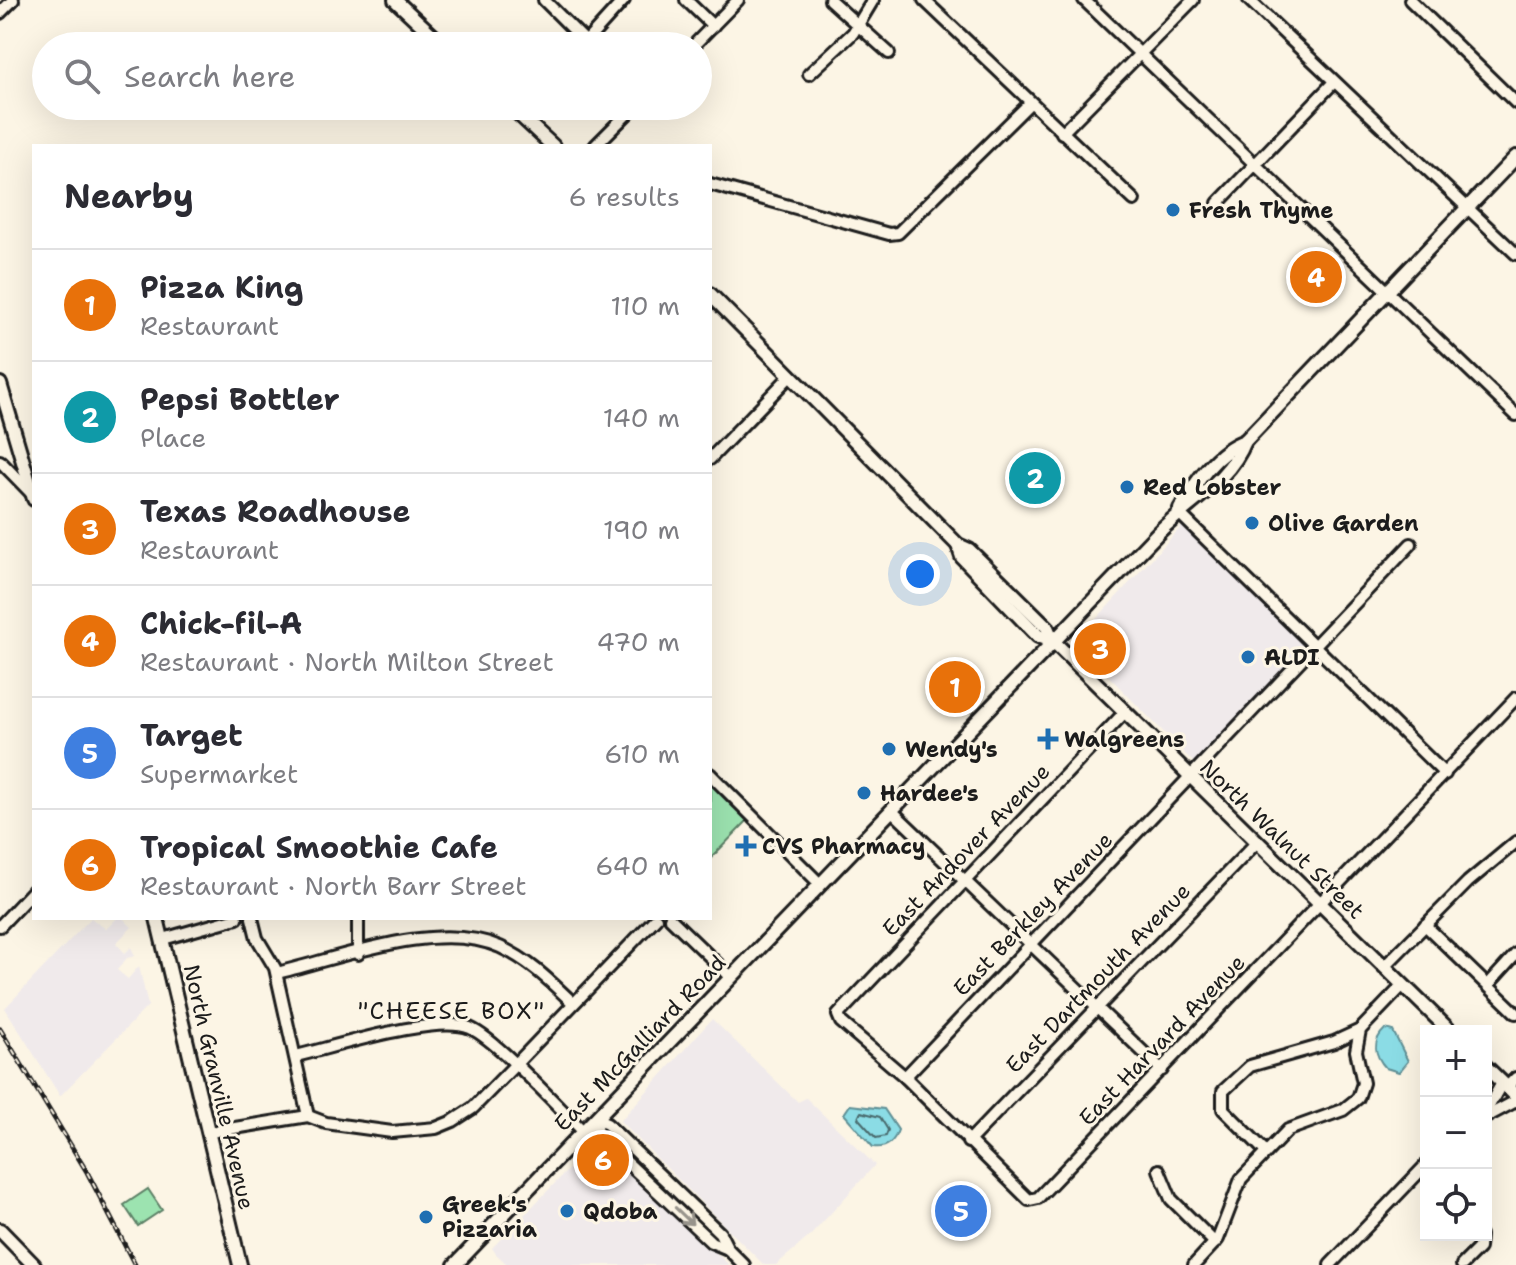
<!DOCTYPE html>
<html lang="en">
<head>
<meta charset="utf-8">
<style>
	body { margin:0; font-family:"Shantell Sans",sans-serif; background:#f2f2f3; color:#2b2b33 }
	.controls { position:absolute; right:24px; bottom:24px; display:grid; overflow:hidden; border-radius:0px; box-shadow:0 8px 32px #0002 }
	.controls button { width:72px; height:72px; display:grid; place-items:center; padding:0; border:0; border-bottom:2px solid #e1e1e2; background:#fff; color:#2b2b33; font:40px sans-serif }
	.you { position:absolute; left:920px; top:574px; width:28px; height:28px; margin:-20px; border:6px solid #fff; border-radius:50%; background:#1a73e8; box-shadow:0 0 0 12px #1a73e833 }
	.badge { display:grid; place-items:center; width:52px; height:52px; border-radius:50%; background:#1f6fb2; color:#fff; font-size:26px; font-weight:700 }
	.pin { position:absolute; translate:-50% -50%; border:4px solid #fff; box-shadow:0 2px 8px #0006 }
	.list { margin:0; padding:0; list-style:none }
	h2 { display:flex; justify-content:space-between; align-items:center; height:104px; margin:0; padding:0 32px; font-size:34px }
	h2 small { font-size:26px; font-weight:400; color:#7c7c81 }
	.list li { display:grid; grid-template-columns:52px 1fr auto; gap:24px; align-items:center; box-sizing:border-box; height:112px; padding:0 32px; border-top:2px solid #e1e1e2 }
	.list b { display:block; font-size:30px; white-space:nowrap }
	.list p { margin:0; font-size:26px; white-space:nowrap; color:#7c7c81 }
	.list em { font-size:26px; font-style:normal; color:#7c7c81 }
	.icon { flex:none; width:44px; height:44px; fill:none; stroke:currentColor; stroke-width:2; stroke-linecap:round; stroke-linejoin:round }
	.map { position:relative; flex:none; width:1516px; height:1265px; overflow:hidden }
	.search { position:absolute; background:#fff; box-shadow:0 8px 32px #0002; left:32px; top:32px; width:680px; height:88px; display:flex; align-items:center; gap:20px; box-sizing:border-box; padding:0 28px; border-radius:44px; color:#7c7c81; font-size:30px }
	.panel { position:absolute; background:#fff; box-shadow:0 8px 32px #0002; left:32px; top:144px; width:680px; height:776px; border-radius:0px }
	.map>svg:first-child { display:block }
	.built { fill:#f0eaeb }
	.green { fill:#9ce3b0; stroke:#5c8066; stroke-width:2 }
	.water { fill:#8bdce5; stroke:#5f8f95; stroke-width:2 }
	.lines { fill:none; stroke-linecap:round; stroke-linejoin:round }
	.shore { stroke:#48696c; stroke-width:2 }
	.minor-casing { stroke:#1c1c1c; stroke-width:16 }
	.major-casing { stroke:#1c1c1c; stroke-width:18 }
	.minor { stroke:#fcf5e5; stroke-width:10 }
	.major { stroke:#fcf5e5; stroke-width:12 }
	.rail-casing { stroke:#1c1c1c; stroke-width:5 }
	.rail { stroke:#fcf5e5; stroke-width:2; stroke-dasharray:6; stroke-linecap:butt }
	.oneway { stroke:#97938b }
	.poi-dot { fill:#1f6fb2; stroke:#fcf5e5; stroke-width:3 }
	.labels { text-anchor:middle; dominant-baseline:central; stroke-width:6; stroke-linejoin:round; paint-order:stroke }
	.poi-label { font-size:22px; font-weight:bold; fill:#1c1c1c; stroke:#fcf5e5; text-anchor:start }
	.street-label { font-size:22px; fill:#1c1c1c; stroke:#fcf5e5 }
	.neighbourhood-label { font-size:24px; letter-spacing:2px; fill:#1c1c1c; stroke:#fcf5e5 }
</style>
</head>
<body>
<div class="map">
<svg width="1516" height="1265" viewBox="0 0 1516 1265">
	<rect width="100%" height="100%" fill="#fcf5e5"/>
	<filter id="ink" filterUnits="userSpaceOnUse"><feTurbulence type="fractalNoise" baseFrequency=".0125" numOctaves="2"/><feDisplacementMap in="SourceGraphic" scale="16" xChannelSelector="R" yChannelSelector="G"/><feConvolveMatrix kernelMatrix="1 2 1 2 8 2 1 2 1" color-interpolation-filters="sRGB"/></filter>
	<g filter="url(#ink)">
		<!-- built -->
		<g class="built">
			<path d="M1181,527H1185L1306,646L1194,763L1075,642Z"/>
			<path d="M91,918L106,929L117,918H123L132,927L116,943L125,953L131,947L135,956L127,958L117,970L128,979L139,966L148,1006L60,1096L5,1008Z"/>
			<path d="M712,1019L798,1102L806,1098L875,1165L810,1236L776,1265H764L620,1121Z"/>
			<path d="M595,1142L603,1145L729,1265H508L496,1254L492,1248Z"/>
		</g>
		<!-- green -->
		<g class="green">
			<path d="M710,780L750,818L710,859Z"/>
			<path d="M148,1189L162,1210L138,1226L124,1205Z"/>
		</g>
		<!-- water -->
		<g class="water">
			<path d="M1385,1029L1393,1031L1408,1061L1399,1072L1386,1068C1374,1055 1372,1041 1385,1029Z"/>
			<path d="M850,1105L884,1109L898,1130C894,1142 886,1149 873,1147L844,1114Z"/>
		</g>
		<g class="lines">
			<!-- shore -->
			<path class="shore" d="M861,1112L880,1117L888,1130L886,1136L876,1138L858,1118Z"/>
			<defs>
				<g id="minor">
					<path d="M544,0L590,46"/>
					<path d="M686,0L713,26"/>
					<path d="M830,0L889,53"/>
					<path d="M924,0L1134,200"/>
					<path d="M1084,0L1516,415"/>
					<path d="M1249,0L1516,254"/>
					<path d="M1410,0L1516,103"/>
					<path d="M0,13L13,0"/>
					<path d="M583,45L624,0"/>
					<path d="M693,46L738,0"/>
					<path d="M809,74L853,33L873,0"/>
					<path d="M1062,133L1193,0"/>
					<path d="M595,146L635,106"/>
					<path d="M710,184L889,234L898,233L1030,103"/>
					<path d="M1218,203L1334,82"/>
					<path d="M710,459L791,375"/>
					<path d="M0,461L32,494"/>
					<path d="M1178,512L1445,774"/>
					<path d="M1124,713L838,1015L841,1022L905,1077L1029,1200L1038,1198L1516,698"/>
					<path d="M710,774L820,884"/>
					<path d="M891,810L1162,1070"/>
					<path d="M252,918L257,938L275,968L308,1116"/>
					<path d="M670,918L731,977"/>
					<path d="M1425,925L1516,1013"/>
					<path d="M0,926L34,890"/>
					<path d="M163,939L237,918"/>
					<path d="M358,954V918"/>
					<path d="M1384,967L1468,882L1516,842"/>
					<path d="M277,973C340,958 438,919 500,947C529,960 550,981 573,1003"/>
					<path d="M1488,985L1516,954"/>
					<path d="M296,1056C334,1047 437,1014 470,1028C497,1040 558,1107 583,1131"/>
					<path d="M905,1077L1411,544"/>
					<path d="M1507,1087L1516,1078"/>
					<path d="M1486,1111L1502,1083"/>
					<path d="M1486,1117L1516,1101"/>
					<path d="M595,1119L607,1124L720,1233L728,1249L744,1265"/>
					<path d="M595,1119L597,1134L711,1242L728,1249"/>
					<path d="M210,1132L308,1116L326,1123L392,1132L436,1128L453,1121L473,1108L514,1066L656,918"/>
					<path d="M968,1142L1257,842"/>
					<path d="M1266,1152L1223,1109V1091L1250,1066L1334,1042L1360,1030"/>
					<path d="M1159,1170L1171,1199L1215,1243"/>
					<path d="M1194,1265L1218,1239L1241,1179L1288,1130L1343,1110L1358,1098L1363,1083L1356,1051L1360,1030L1403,985"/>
					<path d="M1330,1265L1426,1165"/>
					<path d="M1462,1265L1479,1248L1480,1235"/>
				</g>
				<g id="major">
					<path d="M395,0L444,46"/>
					<path d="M510,106L553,146"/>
					<path d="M710,294L958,545L969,550L1047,627L1053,641L1450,1031"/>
					<path d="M0,384L34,499"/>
					<path d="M1180,509C1195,483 1216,451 1245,441"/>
					<path d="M958,545L962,557L1038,636L1053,641"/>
					<path d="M157,918L240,1265"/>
					<path d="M1486,1067L1516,1096"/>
					<path d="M0,1230L34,1265"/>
					<path d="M455,1265L1155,536C1184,505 1229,482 1245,441L1516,157"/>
				</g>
			</defs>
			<!-- minor casing -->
			<use href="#minor" class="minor-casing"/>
			<!-- major casing -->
			<use href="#major" class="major-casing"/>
			<!-- minor -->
			<use href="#minor" class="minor"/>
			<!-- major -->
			<use href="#major" class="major"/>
			<defs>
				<path id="rail" d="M0,1029L87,1172L135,1265"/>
			</defs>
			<!-- rail casing -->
			<use href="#rail" class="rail-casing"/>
			<!-- rail -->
			<use href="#rail" class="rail"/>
		</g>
		<!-- one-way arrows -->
		<defs><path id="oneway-shaft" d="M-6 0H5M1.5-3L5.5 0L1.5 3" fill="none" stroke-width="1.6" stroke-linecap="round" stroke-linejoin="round" transform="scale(2)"/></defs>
		<use class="oneway" href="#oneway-shaft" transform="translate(684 1216) rotate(44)"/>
	</g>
	<!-- markers -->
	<g class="poi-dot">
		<circle cx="1173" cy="210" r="8"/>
		<circle cx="1127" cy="487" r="8"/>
		<circle cx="1252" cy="523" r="8"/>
		<circle cx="1248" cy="657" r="8"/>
		<path d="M1044 727h8v8h8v8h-8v8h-8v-8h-8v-8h8z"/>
		<circle cx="889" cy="749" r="8"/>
		<circle cx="864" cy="793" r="8"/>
		<path d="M742 834h8v8h8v8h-8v8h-8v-8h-8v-8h8z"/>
		<circle cx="567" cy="1211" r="8"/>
		<circle cx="426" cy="1217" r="8"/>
	</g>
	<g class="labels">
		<!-- poi labels -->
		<g class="poi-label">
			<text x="1189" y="210">Fresh Thyme</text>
			<text x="1143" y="487">Red Lobster</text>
			<text x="1268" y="523">Olive Garden</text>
			<text x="1264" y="657">ALDI</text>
			<text x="1064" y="739">Walgreens</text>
			<text x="905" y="749">Wendy's</text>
			<text x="880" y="793">Hardee's</text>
			<text x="762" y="846">CVS Pharmacy</text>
			<text x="442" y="1204">Greek's<tspan x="442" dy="25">Pizzaria</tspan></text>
			<text x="583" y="1211">Qdoba</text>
		</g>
		<!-- street labels -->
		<g class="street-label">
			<text transform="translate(1282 839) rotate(44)">North Walnut Street</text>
			<text transform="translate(966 850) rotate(-46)">East Andover Avenue</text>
			<text transform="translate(1033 914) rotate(-46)">East Berkley Avenue</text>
			<text transform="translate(1098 978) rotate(-46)">East Dartmouth Avenue</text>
			<text transform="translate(1162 1040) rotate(-46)">East Harvard Avenue</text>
			<text transform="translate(640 1043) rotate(-46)">East McGalliard Road</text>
			<text transform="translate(219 1087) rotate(77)">North Granville Avenue</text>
		</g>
		<!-- neighbourhood labels -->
		<g class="neighbourhood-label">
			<text x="452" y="1011">"CHEESE BOX"</text>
		</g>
	</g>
</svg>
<div class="controls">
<button>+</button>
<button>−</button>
<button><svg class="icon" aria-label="locate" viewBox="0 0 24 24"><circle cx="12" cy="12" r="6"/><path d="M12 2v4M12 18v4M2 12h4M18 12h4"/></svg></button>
</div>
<div class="you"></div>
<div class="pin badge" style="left:955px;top:687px;background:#e8710a">1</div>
<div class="pin badge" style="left:1035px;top:478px;background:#0f9aa8">2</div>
<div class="pin badge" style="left:1100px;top:649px;background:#e8710a">3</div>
<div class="pin badge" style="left:1316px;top:277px;background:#e8710a">4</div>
<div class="pin badge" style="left:961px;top:1211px;background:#3f7fe0">5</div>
<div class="pin badge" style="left:603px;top:1160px;background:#e8710a">6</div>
<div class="search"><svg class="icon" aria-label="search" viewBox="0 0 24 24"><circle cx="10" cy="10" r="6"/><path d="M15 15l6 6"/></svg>Search here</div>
<section class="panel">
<h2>Nearby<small>6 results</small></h2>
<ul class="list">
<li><span class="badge" style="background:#e8710a">1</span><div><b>Pizza King</b><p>Restaurant</p></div><em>110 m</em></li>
<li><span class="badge" style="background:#0f9aa8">2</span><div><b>Pepsi Bottler</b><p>Place</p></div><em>140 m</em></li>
<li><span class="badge" style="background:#e8710a">3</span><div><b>Texas Roadhouse</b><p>Restaurant</p></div><em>190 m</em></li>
<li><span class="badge" style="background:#e8710a">4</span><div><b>Chick-fil-A</b><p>Restaurant · North Milton Street</p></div><em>470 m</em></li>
<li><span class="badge" style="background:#3f7fe0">5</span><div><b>Target</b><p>Supermarket</p></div><em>610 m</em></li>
<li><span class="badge" style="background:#e8710a">6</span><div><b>Tropical Smoothie Cafe</b><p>Restaurant · North Barr Street</p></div><em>640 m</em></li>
</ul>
</section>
</div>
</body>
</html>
